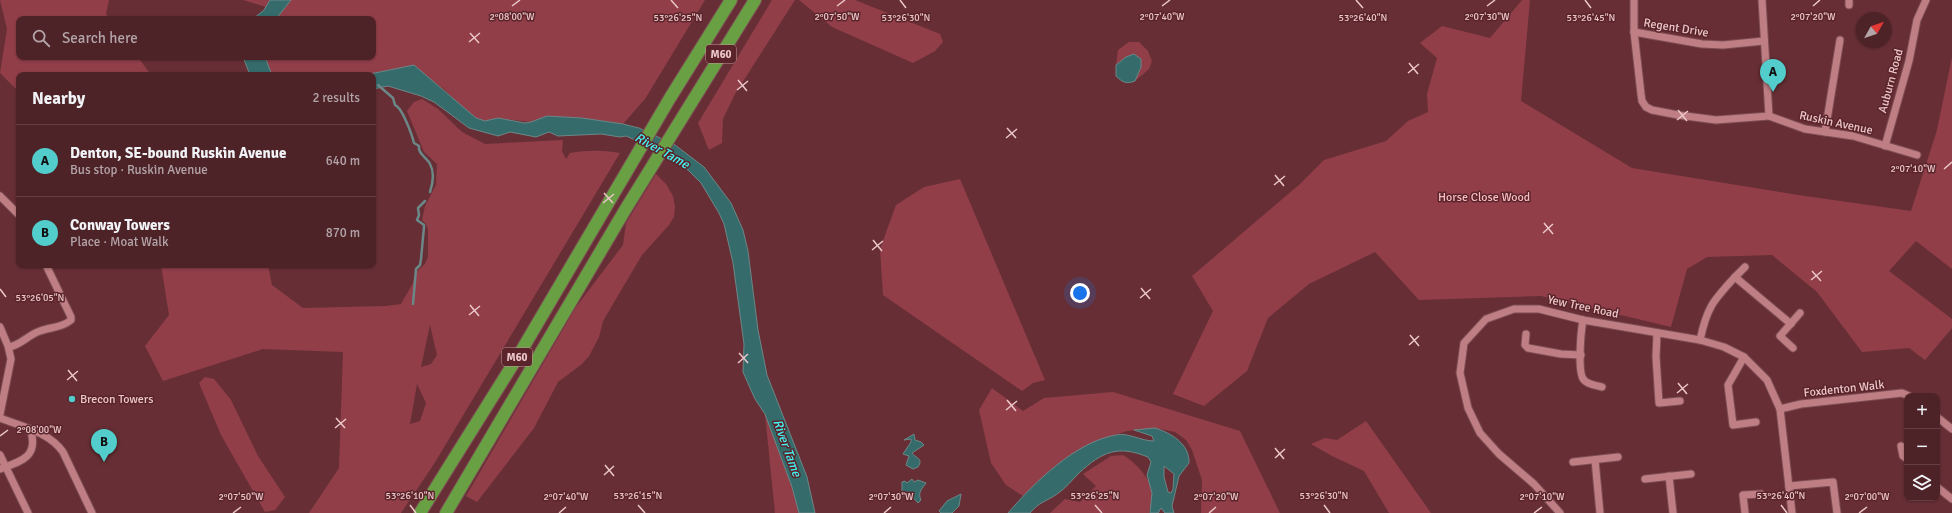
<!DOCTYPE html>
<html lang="en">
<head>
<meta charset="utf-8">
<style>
	body { margin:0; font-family:Signika,sans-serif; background:#542b30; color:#f1f3f6 }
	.controls { position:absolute; right:12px; bottom:12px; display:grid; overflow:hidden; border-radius:8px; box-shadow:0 1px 3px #0004 }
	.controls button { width:36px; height:36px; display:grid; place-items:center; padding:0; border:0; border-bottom:1px solid #644045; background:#4d2328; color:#f1f3f6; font:20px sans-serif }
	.compass { position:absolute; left:1856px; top:12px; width:36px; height:36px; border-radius:50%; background:#4d2328; box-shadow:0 1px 3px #0004; rotate:50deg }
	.you { position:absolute; left:1080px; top:293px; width:14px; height:14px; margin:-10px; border:3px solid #fff; border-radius:50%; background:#1a73e8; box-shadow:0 0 0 6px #1a73e833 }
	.badge { display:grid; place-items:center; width:26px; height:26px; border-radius:50%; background:#52cdcc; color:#111; font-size:13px; font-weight:700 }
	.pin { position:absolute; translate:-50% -33px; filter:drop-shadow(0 1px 2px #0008) }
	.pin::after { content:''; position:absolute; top:21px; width:14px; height:12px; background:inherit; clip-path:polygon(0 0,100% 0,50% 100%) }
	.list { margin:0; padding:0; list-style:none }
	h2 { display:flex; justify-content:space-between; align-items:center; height:52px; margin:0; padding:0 16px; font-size:17px }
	h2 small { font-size:13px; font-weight:400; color:#b3a4a8 }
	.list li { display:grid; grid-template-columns:26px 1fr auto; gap:12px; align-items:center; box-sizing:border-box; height:72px; padding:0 16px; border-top:1px solid #644045 }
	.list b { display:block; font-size:15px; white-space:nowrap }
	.list p { margin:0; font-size:13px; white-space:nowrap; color:#b3a4a8 }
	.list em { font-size:13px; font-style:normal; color:#b3a4a8 }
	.icon { flex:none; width:22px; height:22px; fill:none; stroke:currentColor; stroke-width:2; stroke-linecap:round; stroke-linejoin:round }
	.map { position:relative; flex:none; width:1952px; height:513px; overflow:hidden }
	.search { position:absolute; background:#4d2328; box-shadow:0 1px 3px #0004; left:16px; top:16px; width:360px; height:44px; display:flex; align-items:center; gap:10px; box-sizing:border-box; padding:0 14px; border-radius:8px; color:#b3a4a8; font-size:15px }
	.panel { position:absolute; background:#4d2328; box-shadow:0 1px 3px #0004; left:16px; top:72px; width:360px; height:196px; border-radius:8px }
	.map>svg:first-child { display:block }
	.green { fill:#913e49; fill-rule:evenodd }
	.water { fill:#366b6b; stroke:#6c8787; fill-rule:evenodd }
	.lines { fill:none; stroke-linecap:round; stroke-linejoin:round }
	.stream { stroke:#6c8787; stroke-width:2.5 }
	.minor-casing { stroke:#7d4d54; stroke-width:9 }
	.highway-casing { stroke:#7d4d54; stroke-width:14 }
	.minor { stroke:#bf7e83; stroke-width:7 }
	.highway { stroke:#69a043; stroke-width:12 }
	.ticks { fill:none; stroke:#ebc7c9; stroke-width:1.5 }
	.poi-dot { fill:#52cdcc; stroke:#5b242b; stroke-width:1.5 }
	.labels { text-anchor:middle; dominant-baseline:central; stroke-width:3; stroke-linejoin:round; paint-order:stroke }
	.shield { fill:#5b242b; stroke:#c0969a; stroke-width:1 }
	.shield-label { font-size:11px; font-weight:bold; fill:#ebc7c9 }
	.street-label { font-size:12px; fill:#ebc7c9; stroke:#5b242b }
	.park-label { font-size:12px; fill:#f8bdc1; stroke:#5b242b }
	.poi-label { font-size:12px; fill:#ebc7c9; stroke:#5b242b; text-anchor:start }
	.water-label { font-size:13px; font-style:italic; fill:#43f4f3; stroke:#5b242b }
	.ticks-label { font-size:10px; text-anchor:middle; fill:#ebc7c9; stroke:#5b242b; stroke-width:3; stroke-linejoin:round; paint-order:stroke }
</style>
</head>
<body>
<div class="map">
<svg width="1952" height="513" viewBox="0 0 1952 513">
	<rect width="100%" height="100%" fill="#672f35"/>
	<!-- green -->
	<g class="green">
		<path d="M0,0H109L106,14L110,19H19V57H138L151,75H19V92L0,73L7,29Z"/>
		<path d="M243,0H270L266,7Z"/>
		<path d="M291,0H705L645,99L623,124L582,118L547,116L531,122L498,118L485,121L476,118L468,113L445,90L421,73L414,65L365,75H272L265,57H373V19H276Z"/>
		<path d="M772,0H795L735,94L723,119L722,143L709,150L698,123Z"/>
		<path d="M799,0H855L940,34L943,42L935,51L913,63L832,27Z"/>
		<path d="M1522,0H1530L1521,101L1632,168L1805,196L1911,211L1937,130L1952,57V269L1916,241L1889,271L1952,319V328L1925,360L1909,348L1862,352L1817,292L1772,255L1707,257L1687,269L1671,327L1541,296L1419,300L1375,252L1309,284L1268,318L1247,371L1204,406L1173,394L1213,311L1192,276L1300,184L1324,160L1386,141L1408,121L1428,112L1427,94L1437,58L1420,43L1442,26L1490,38Z"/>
		<path d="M1129,42H1139L1148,51L1152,61L1149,69L1135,81L1141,67L1126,57L1116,65L1118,50Z"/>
		<path d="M422,99L438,109L462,132L485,144L563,140L562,151L566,159L570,153C588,150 602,150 620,153L434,464L401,513H309L339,468L343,352L263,349L163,381L145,346L169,315L161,265H268L272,285L303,308L386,306L401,304L413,283L415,273L425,264L428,257V230L426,224L422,220L425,206L436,185L437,164L424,152L407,111L414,102ZM430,325L437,355L431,364L421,367ZM417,384L426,403L420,421L410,424Z"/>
		<path d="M656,174L666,184L673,196L675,207L674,217L669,225L642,255L603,321L599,337L589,356L582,364L558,382L534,428L477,502L466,496L576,307L623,245L626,223Z"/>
		<path d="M960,179L1045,380L1033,383L1022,391L883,295L880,249L896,205L924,187Z"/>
		<path d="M205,377L214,379L231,400L258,456L285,497L275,510L265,512L221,435L199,383Z"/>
		<path d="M992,388L1023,411L1044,398L1113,392L1240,431L1280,513H1201L1202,480L1192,450L1186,440L1175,432L1155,428L1127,431L1099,440L1040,480L1023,496L1006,485L991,463L979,410Z"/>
		<path d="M765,414L792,487L799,513H775Z"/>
		<path d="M1366,421L1431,513H1389L1364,471L1332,456L1311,444L1325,438L1337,440Z"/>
		<path d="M1123,455C1135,462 1152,479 1152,494C1152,500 1150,507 1149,513H1050L1065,499L1080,502L1096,486L1083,474L1111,456Z"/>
	</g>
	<!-- water -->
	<g class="water">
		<path d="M270,0H291L276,19H253L264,10Z"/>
		<path d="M1134,54L1141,59V67L1135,81C1127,84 1123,83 1116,76V65L1126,57Z"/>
		<path d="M243,57H265L272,75H250Z"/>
		<path d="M414,65L476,118L485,121L498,118L525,123L531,122L547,116L582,118L623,124L639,128L675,145L704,167L731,203L743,230L748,251L758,330L767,375L807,477L815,513H799L792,487L765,414L755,399L743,372L744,344L733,263L724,224L719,213L701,183L689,171L669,155L626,136L620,137L601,134L558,136L549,132L536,137L510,132L498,136L469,128L434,102L421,96L388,86L373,89V75H365Z"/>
		<path d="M1155,428C1171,433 1190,444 1189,463L1179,476L1172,506L1174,513H1165L1161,508L1158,513H1150L1152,493L1147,475L1151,462L1148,457C1118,445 1103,451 1079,473C1072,480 1066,488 1057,494C1046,502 1040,501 1030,513H1008C1034,483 1075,442 1116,435C1127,432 1141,441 1154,441L1152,436L1134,430ZM1164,466L1174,474L1173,489L1171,493L1168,492L1164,477Z"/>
		<path d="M914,434L915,440L921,442L924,445L912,453C915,458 924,458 918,467L913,469L906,465L909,456L903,454L911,442V439L904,440Z"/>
		<path d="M912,479L914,482L918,480L926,483C923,488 917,492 921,500L918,503L908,492L904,497L900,494L902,492V482L905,481L907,483Z"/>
		<path d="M961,494L959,506L952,513H941L939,511L947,501Z"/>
	</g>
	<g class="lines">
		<!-- stream -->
		<g class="stream">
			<path d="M378,85L393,98L395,105C402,107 412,135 414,143L419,146C417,153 427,158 430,164C435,173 433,183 430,192"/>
			<path d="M413,304L416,269L420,265L421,259L424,227V225L417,220L419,215L418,208L425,201"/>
		</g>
		<defs>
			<g id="minor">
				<path d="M1634,0V32L1641,94L1642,101L1646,107L1652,110L1678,115L1716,120L1769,116"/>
				<path d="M1762,0L1769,116L1805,129L1853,136L1917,155"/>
				<path d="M1849,0V5"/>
				<path d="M1634,32L1702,44L1723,45L1764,41"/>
				<path d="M1825,132L1840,40"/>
				<path d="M1885,146L1909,61L1917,20L1926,0"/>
				<path d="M0,196L19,215"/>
				<path d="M1735,277L1745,267"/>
				<path d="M1583,320C1581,331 1577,373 1584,380C1588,385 1596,385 1602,387"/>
				<path d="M0,327L8,346L11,359L0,414"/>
				<path d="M1657,333L1656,357L1659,403L1680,401"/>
				<path d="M1526,334L1525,345L1528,348L1561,354L1581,355"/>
				<path d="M1700,340C1707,307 1713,301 1735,277L1791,324"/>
				<path d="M9,347C21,345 28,335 40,331C50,327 62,328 71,320V317L46,265"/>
				<path d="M1793,348L1780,336L1800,313"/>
				<path d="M1744,357L1728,385L1733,425L1756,422"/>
				<path d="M1780,409L1801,404L1902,393L1909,396"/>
				<path d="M1937,417L1952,429"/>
				<path d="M0,418C23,427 49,432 63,452L92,513"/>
				<path d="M1901,446L1903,456L1907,459"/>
				<path d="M0,455L28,513"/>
				<path d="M1595,460L1600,513"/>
				<path d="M1573,462L1618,457"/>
				<path d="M0,469C22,461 38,457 31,431"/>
				<path d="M1669,476L1673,513"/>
				<path d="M1645,479L1691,474"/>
				<path d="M1789,486L1833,482L1837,513"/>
				<path d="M1937,487L1952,499"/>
				<path d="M1560,513L1534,484L1499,454L1480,433L1468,408L1460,373L1464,343L1486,319L1514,309H1539L1583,320L1700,340L1724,347L1744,357L1767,380L1780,409L1792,513"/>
				<path d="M1745,513L1743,495L1761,494"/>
			</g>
			<g id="highway">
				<path d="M420,513L520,353L670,98L731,0"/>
				<path d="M446,513L625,210L755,0"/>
			</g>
		</defs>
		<!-- minor casing -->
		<use href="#minor" class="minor-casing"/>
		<!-- highway casing -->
		<use href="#highway" class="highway-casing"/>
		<!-- minor -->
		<use href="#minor" class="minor"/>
		<!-- highway -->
		<use href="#highway" class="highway"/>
	</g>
	<!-- ticks -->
	<path class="ticks" d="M671,0L678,8M900,0L906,8M1356,0L1363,8M1585,0L1591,8M512,6L520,0M837,6L845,0M1162,6L1170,0M1487,6L1495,0M1813,6L1820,0M470,33L479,43M469,42L480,33M1409,63L1418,74M1408,73L1419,64M738,80L747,91M737,90L748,81M1678,110L1687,121M1677,120L1688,111M1007,128L1016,138M1006,138L1017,129M1944,169L1952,162M1275,175L1284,186M1274,185L1285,176M604,193L613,203M603,203L614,194M1544,223L1553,234M1543,233L1553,224M873,240L882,251M872,250L883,241M1812,271L1821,281M1811,280L1822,271M1141,288L1150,299M0,289L6,297M1140,298L1151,289M470,305L479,316M469,315L480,306M1410,335L1419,346M1409,345L1419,336M739,353L748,363M738,363L748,354M68,370L77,381M67,380L78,371M1678,383L1687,394M1677,393L1688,384M1007,400L1016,411M1006,410L1017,401M336,418L345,428M335,428L346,419M0,436L8,430M1275,448L1284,459M1275,458L1285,449M605,465L614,476M604,475L614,466M410,505L416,513M638,505L645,513M1095,505L1102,513M1324,505L1330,513M1781,505L1787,513M233,513L241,507M559,513L566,507M884,513L891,507M1209,513L1216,507M1534,513L1542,507M1859,513L1867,507"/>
	<!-- markers -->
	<circle class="poi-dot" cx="72" cy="399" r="4"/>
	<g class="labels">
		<!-- shield labels -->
		<g class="shield">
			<rect x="706" y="45" width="30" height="18" rx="3"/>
			<rect x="502" y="348" width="30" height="18" rx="3"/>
		</g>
		<g class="shield-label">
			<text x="721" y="54">M60</text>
			<text x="517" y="357">M60</text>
		</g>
		<!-- street labels -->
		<g class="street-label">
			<text transform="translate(1676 28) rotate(9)">Regent Drive</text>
			<text transform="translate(1891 81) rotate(-75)">Auburn Road</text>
			<text transform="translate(1836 123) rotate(12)">Ruskin Avenue</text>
			<text transform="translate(1583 307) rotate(12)">Yew Tree Road</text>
			<text transform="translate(1844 389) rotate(-6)">Foxdenton Walk</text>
		</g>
		<!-- park labels -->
		<g class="park-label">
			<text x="1484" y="197">Horse Close Wood</text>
		</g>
		<!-- poi labels -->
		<g class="poi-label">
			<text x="80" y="399">Brecon Towers</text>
		</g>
		<!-- water labels -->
		<g class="water-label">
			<text transform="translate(662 151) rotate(29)">River Tame</text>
			<text transform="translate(787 448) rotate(70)">River Tame</text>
		</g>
	</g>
	<g class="ticks-label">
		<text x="1813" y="20">2°07'20"W</text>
		<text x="512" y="20">2°08'00"W</text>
		<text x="837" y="20">2°07'50"W</text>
		<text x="1162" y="20">2°07'40"W</text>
		<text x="1487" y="20">2°07'30"W</text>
		<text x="678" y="21">53°26'25"N</text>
		<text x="906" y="21">53°26'30"N</text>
		<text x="1363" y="21">53°26'40"N</text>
		<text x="1591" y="21">53°26'45"N</text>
		<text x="1913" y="172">2°07'10"W</text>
		<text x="40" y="301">53°26'05"N</text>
		<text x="39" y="433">2°08'00"W</text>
		<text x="410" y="499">53°26'10"N</text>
		<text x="638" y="499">53°26'15"N</text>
		<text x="1095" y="499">53°26'25"N</text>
		<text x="1324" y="499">53°26'30"N</text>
		<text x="1781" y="499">53°26'40"N</text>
		<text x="241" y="500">2°07'50"W</text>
		<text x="566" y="500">2°07'40"W</text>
		<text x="891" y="500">2°07'30"W</text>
		<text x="1216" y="500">2°07'20"W</text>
		<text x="1542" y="500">2°07'10"W</text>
		<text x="1867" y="500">2°07'00"W</text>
	</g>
</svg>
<div class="controls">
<button>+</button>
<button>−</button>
<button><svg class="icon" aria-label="layers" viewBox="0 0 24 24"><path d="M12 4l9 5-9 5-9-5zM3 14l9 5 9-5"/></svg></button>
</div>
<svg class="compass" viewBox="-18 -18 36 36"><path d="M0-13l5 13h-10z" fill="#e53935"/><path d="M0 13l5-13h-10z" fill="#b3a4a8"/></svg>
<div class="you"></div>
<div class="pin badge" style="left:1773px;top:92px">A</div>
<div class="pin badge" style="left:104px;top:462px">B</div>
<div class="search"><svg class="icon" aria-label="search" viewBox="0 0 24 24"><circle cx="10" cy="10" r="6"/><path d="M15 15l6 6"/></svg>Search here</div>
<section class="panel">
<h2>Nearby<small>2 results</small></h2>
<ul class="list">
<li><span class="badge">A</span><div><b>Denton, SE-bound Ruskin Avenue</b><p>Bus stop · Ruskin Avenue</p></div><em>640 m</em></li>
<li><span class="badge">B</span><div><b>Conway Towers</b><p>Place · Moat Walk</p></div><em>870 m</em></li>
</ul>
</section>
</div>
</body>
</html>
